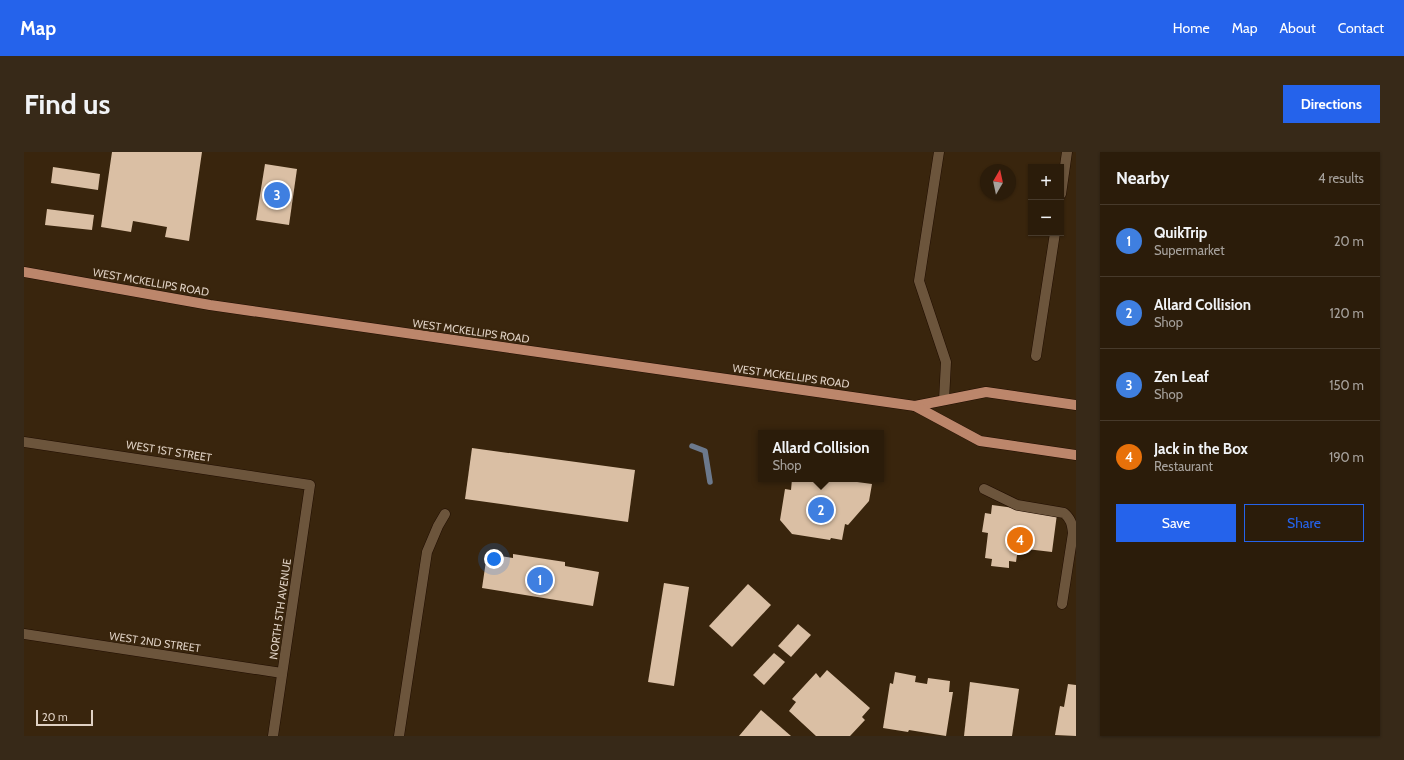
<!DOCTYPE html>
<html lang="en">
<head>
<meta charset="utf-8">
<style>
	body { margin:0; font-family:Cabin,sans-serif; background:#372918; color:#f1f3f6 }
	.controls { position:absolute; right:12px; top:12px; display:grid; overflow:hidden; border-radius:0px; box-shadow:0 1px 3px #0004 }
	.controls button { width:36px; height:36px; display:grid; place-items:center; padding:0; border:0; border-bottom:1px solid #473a2b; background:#2b1c0a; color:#f1f3f6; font:20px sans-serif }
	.compass { position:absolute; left:956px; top:12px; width:36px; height:36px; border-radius:50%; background:#2b1c0a; box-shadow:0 1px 3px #0004; rotate:9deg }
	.scale { position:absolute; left:12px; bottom:10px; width:57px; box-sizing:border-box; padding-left:4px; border:2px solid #dfd1c4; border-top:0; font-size:11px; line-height:14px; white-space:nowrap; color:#dfd1c4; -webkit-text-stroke:3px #39250d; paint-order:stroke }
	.you { position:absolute; left:470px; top:407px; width:14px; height:14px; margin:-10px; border:3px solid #fff; border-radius:50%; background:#1a73e8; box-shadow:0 0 0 6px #1a73e833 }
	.badge { display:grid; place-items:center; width:26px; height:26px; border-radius:50%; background:#2563eb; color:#fff; font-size:13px; font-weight:700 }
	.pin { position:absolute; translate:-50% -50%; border:2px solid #fff; box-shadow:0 1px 4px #0006 }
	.popup { position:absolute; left:734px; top:278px; width:126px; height:52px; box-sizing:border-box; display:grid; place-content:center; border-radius:0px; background:#2b1c0a; filter:drop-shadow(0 1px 3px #0005); font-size:13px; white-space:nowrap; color:#a6a19c }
	.popup b { font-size:15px; color:#f1f3f6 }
	.popup::after { content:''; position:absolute; left:50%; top:100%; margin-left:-8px; border:8px solid transparent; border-top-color:#2b1c0a }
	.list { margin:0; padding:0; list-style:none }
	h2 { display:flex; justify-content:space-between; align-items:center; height:52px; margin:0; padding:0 16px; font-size:17px }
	h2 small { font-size:13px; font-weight:400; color:#a6a19c }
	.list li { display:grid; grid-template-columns:26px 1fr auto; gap:12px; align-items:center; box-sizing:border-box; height:72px; padding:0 16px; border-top:1px solid #473a2b }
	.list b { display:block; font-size:15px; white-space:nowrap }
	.list p { margin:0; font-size:13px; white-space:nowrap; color:#a6a19c }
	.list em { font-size:13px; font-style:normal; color:#a6a19c }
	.actions { display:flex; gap:8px; padding:12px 16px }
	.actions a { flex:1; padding:9px 0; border:1px solid #2563eb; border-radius:0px; text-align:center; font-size:14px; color:#2563eb }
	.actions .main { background:#2563eb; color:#fff }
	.map { position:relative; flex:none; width:1052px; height:584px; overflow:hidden; border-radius:0px }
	header { display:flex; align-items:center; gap:24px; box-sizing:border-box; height:56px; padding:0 20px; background:#2563eb; color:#fff }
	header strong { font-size:19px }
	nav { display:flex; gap:22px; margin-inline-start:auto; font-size:14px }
	.intro { display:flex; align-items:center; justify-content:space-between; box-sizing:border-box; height:96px; padding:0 24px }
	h1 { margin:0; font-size:28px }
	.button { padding:10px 18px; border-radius:0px; background:#2563eb; color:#fff; font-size:14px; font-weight:700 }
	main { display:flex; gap:24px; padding:0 24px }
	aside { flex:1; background:#2b1c0a; border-radius:0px; box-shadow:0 1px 3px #0004 }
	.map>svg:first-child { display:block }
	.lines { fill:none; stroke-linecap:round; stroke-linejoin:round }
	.stream { stroke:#6c798c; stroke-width:5.5 }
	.building { fill:#dabfa4 }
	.minor-casing { stroke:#200d00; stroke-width:11 }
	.major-casing { stroke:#200d00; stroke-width:11 }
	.minor { stroke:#6c553c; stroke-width:10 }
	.major { stroke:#bc866b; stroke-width:10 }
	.labels { text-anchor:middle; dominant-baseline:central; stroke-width:4; stroke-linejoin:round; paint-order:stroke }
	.street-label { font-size:11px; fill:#dfd1c4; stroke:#39250d }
</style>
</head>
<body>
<header>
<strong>Map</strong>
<nav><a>Home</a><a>Map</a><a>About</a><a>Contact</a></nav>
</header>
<div class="intro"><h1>Find us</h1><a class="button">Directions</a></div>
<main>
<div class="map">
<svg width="1052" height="584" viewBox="0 0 1052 584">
	<rect width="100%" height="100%" fill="#39250d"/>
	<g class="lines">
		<!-- stream -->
		<path class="stream" d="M668,294L681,299L686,330"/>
	</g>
	<!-- building -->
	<g class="building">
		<path d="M88,0H178L165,89L141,85L143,75L109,69L107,80L77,75Z"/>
		<path d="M241,12L273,17L265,73L232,68Z"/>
		<path d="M29,15L76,22L74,38L27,31Z"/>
		<path d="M23,57L70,63L68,78L21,73Z"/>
		<path d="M448,296L611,318L604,370L441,347Z"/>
		<path d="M768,327H811L848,332L845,349L824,373L821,372L818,388L807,386L806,388L768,382L756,368L761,337L767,338Z"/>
		<path d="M968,353L1033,362L1028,400L994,396L992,410L985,409V416L967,414L968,407L961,406L964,381L958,380L961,361L967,362Z"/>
		<path d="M463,402L489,406V402L541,410V414L575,420L569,454L458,436Z"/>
		<path d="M640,431L665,435L650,534L624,530Z"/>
		<path d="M724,432L747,453L708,495L685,474Z"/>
		<path d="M774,472L787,483L767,505L754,494Z"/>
		<path d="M750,501L761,510L740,533L729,523Z"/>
		<path d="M803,518L846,556L838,565L841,568L826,584H792L765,559L772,550L768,547L792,521L796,526Z"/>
		<path d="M871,520L892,524L891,530L903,532L904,526L926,529L925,540H929L922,584L885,578L884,580L859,576L866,531L869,532Z"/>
		<path d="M946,530L995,537L988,584H940Z"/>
		<path d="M1044,532L1052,533V584L1031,583L1036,554L1040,555Z"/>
		<path d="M737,558L767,584H715Z"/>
	</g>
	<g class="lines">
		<defs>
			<g id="minor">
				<path d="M915,0L895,129L922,210L920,248"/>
				<path d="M1037,42L1043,0"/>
				<path d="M1012,204L1031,81"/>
				<path d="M0,290L286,333L249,584"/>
				<path d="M960,337L993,353L1040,361C1047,367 1048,372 1049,381L1038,452"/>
				<path d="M0,482L258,521"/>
				<path d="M375,584L403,400L414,374L421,362"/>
			</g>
			<g id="major">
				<path d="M0,120L186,153L891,254L962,240L1052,253"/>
				<path d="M891,254L956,289L1052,303"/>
			</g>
		</defs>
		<!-- minor casing -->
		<use href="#minor" class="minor-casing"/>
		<!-- major casing -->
		<use href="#major" class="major-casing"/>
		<!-- minor -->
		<use href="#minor" class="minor"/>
		<!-- major -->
		<use href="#major" class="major"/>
	</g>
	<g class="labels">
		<!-- street labels -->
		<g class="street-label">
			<text transform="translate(127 130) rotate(10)">WEST MCKELLIPS ROAD</text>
			<text transform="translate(447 179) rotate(8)">WEST MCKELLIPS ROAD</text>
			<text transform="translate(767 224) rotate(8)">WEST MCKELLIPS ROAD</text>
			<text transform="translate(145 299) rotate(9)">WEST 1ST STREET</text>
			<text transform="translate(256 457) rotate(-82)">NORTH 5TH AVENUE</text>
			<text transform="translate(131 490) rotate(8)">WEST 2ND STREET</text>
		</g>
	</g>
</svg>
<div class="controls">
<button>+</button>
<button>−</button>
</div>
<svg class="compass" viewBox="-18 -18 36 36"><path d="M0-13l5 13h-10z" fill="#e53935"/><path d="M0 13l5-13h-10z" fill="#a6a19c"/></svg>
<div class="scale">20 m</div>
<div class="you"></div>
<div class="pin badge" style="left:516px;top:428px;background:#3f7fe0">1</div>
<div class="pin badge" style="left:797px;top:358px;background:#3f7fe0">2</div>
<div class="popup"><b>Allard Collision</b>Shop</div>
<div class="pin badge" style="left:253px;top:43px;background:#3f7fe0">3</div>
<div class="pin badge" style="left:996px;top:388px;background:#e8710a">4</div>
</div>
<aside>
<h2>Nearby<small>4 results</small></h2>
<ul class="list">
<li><span class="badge" style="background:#3f7fe0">1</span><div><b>QuikTrip</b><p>Supermarket</p></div><em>20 m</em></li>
<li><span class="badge" style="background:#3f7fe0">2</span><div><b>Allard Collision</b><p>Shop</p></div><em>120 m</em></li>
<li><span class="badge" style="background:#3f7fe0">3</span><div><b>Zen Leaf</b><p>Shop</p></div><em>150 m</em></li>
<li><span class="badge" style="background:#e8710a">4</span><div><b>Jack in the Box</b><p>Restaurant</p></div><em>190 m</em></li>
</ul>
<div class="actions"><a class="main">Save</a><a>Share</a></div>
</aside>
</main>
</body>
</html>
